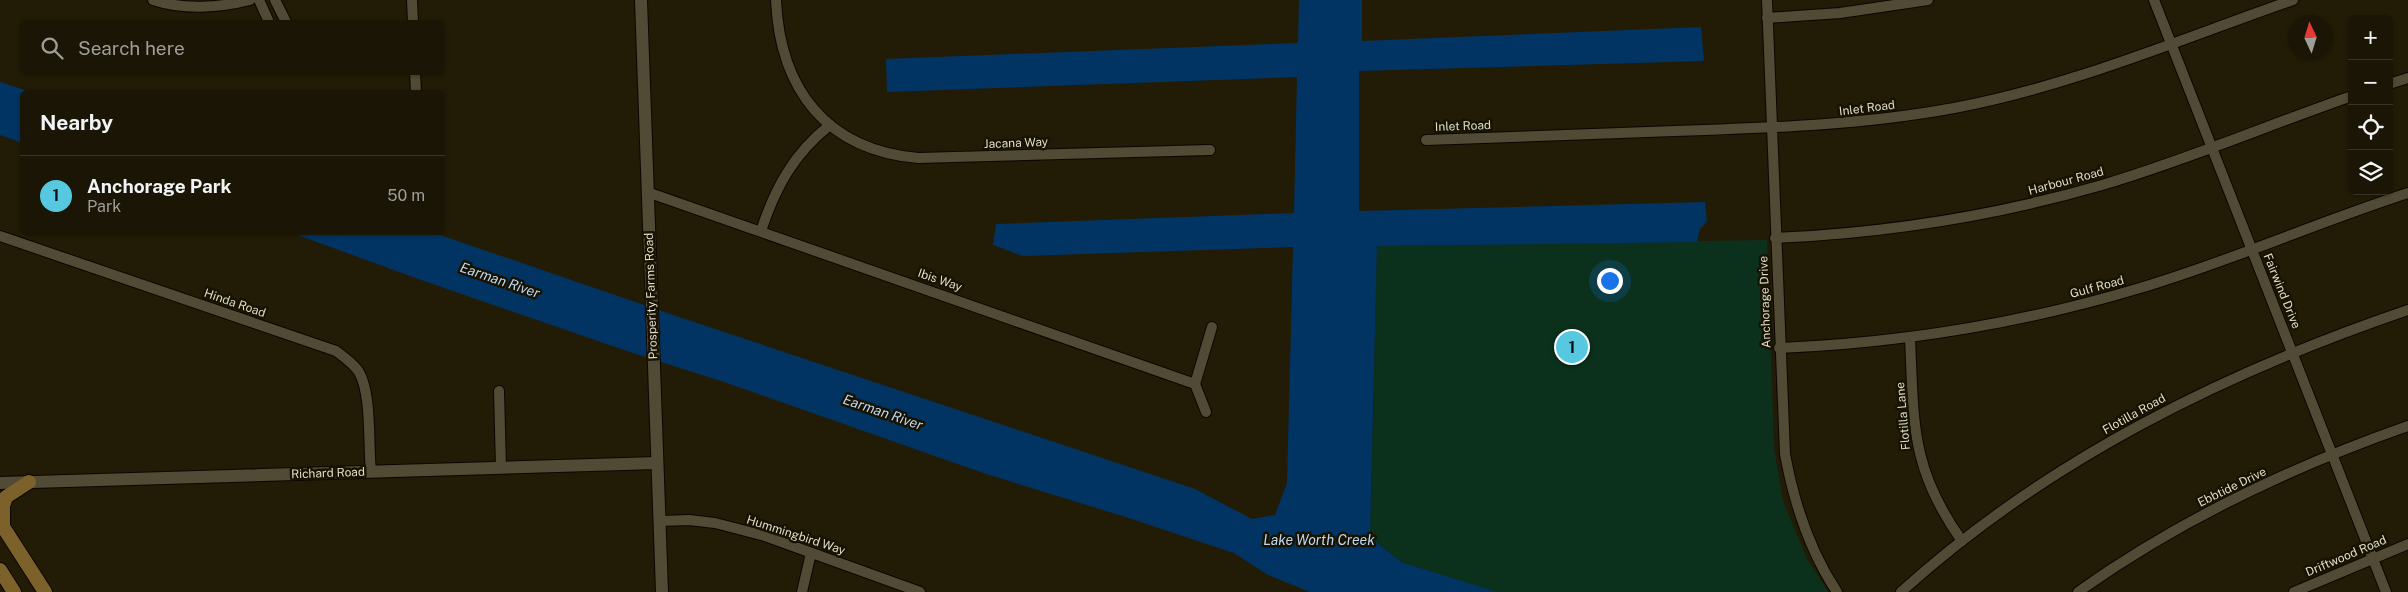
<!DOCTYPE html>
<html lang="en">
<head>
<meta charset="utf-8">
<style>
	body { margin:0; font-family:"Public Sans",sans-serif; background:#231e0e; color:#f1f3f6 }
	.controls { position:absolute; right:15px; top:15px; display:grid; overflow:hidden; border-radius:8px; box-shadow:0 1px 4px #0004 }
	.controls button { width:45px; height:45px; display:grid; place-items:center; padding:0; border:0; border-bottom:1px solid #383426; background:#1a1504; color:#f1f3f6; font:25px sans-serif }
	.compass { position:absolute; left:2288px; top:15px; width:45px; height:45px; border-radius:50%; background:#1a1504; box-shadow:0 1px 4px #0004; rotate:356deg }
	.you { position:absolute; left:1609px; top:280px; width:18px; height:18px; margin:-12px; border:4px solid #fff; border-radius:50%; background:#1a73e8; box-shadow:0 0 0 8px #1a73e833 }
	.badge { display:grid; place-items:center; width:32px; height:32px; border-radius:50%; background:#56c9e1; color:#111; font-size:16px; font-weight:700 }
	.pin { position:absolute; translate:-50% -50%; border:2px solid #fff; box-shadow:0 1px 5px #0006 }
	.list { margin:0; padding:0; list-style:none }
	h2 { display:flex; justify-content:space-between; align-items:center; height:65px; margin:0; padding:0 20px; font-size:21px }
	h2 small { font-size:16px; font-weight:400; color:#9f9f9a }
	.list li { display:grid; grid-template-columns:32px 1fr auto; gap:15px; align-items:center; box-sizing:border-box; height:80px; padding:0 20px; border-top:1px solid #383426 }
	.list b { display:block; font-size:19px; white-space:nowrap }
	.list p { margin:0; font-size:16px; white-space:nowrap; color:#9f9f9a }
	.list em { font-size:16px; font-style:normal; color:#9f9f9a }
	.icon { flex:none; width:28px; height:28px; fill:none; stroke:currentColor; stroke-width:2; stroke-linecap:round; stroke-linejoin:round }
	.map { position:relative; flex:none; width:2408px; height:592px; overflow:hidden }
	.search { position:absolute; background:#1a1504; box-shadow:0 1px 4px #0004; left:20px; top:20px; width:425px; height:55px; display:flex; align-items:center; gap:12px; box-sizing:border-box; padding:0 18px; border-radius:8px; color:#9f9f9a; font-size:19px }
	.panel { position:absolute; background:#1a1504; box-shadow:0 1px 4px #0004; left:20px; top:90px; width:425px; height:145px; border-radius:8px }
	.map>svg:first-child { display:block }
	.green { fill:#0b311d }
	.water { fill:#023463 }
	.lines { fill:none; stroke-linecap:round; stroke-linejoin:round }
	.minor-casing { stroke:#0b0600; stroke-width:12 }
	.tertiary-casing { stroke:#0b0600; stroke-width:14 }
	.secondary-casing { stroke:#0b0600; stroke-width:16 }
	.minor { stroke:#514a34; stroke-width:10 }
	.tertiary { stroke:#514a34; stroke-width:12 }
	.secondary { stroke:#7c612a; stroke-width:14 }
	.labels { text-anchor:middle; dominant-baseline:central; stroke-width:5; stroke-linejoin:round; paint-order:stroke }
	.street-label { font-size:12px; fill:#dfdcce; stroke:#181301 }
	.water-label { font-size:14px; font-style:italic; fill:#bed8f7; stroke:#181301 }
</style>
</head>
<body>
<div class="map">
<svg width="2408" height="592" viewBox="0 0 2408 592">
	<rect width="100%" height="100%" fill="#221c06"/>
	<!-- green -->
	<path class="green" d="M1767,240L1774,448L1783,501L1806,557L1828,592H1494L1401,562L1370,537L1377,246Z"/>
	<!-- water -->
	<g class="water">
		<path d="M1299,0H1362V41L1701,27L1704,61L1359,71V211L1705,202L1707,221L1700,229L1697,242L1377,246L1370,537L1401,562L1497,592H1310L1268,575L1234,553L1132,519L986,474L724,382L627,351L424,281L292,233H434L679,317L1195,489L1252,519L1275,515L1287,483L1293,247L1023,256L993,245L996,224L1294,213L1297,77L887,92L886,59L1298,43Z"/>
		<path d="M0,82L31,92H22V143L0,135Z"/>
	</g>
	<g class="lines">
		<defs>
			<g id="minor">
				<path d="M153,0C183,10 219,8 250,0"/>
				<path d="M259,0L269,22"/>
				<path d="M275,0L286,22"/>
				<path d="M412,0L413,22"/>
				<path d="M776,0C780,89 826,150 918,158L1210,150"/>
				<path d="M1767,0L1785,454C1794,503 1809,550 1837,592"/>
				<path d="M2154,0L2386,592"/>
				<path d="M1767,18L1840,13L1928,0"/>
				<path d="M415,72L416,92"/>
				<path d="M2389,84L2408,78"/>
				<path d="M1426,140C1509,137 1592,134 1675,131C1769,128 1862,125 1954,108C2072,86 2181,39 2293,0"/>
				<path d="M647,192L1195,384L1206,412"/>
				<path d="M761,231C775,188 794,153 830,125"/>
				<path d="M0,236L336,351C344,357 353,363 359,372C372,395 368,445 371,472"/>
				<path d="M1775,238C1886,233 1995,216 2102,185C2187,160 2268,125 2352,96"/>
				<path d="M1910,338C1914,423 1910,468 1962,541"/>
				<path d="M1779,348C1902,343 2023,323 2140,288C2231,261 2318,222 2408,193"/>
				<path d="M1195,384L1212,327"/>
				<path d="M499,391L501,468"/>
				<path d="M659,521L689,520L715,523L765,536L920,592"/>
				<path d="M802,592L811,553"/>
				<path d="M1901,592C2047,460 2223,373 2408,310"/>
				<path d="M2078,592C2179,520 2291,467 2408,426"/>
				<path d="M2294,592L2408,544"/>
			</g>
			<g id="tertiary">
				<path d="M641,0L662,592"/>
				<path d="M0,483L657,463"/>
			</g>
			<g id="secondary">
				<path d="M0,522L45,592"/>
				<path d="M3,526V506L6,497L29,482"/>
				<path d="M0,570L14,592"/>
			</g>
		</defs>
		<!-- minor casing -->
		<use href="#minor" class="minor-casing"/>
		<!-- tertiary casing -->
		<use href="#tertiary" class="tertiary-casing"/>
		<!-- secondary casing -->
		<use href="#secondary" class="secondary-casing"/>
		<!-- minor -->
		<use href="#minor" class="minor"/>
		<!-- tertiary -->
		<use href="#tertiary" class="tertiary"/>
		<!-- secondary -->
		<use href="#secondary" class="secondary"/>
	</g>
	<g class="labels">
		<!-- street labels -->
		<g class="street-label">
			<text transform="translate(1867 108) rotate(-7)">Inlet Road</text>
			<text transform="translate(1463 126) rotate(-2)">Inlet Road</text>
			<text transform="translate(1016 143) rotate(-2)">Jacana Way</text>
			<text transform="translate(2066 181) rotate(-15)">Harbour Road</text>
			<text transform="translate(940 280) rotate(19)">Ibis Way</text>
			<text transform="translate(2097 287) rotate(-15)">Gulf Road</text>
			<text transform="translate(2282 291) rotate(68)">Fairwind Drive</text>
			<text transform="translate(651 296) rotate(-92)">Prosperity Farms Road</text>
			<text transform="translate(1765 302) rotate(-92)">Anchorage Drive</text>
			<text transform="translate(235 303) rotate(19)">Hinda Road</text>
			<text transform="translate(2134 414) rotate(-29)">Flotilla Road</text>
			<text transform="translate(1903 416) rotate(-95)">Flotilla Lane</text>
			<text transform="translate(328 473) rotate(-2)">Richard Road</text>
			<text transform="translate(2232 487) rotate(-26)">Ebbtide Drive</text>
			<text transform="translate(796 535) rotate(18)">Hummingbird Way</text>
			<text transform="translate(2346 556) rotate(-23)">Driftwood Road</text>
		</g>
		<!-- water labels -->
		<g class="water-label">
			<text transform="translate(500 280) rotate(19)">Earman River</text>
			<text transform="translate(883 412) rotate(19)">Earman River</text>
			<text x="1319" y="540">Lake Worth Creek</text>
		</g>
	</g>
</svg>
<div class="controls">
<button>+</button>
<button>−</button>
<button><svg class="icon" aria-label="locate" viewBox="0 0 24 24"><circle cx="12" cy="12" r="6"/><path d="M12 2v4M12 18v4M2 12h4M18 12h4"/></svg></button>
<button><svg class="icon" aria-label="layers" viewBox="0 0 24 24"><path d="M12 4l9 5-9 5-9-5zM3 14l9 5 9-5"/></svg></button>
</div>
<svg class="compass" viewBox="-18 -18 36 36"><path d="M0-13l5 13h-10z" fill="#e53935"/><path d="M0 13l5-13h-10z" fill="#9f9f9a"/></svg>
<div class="you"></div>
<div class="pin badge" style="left:1572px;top:347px">1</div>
<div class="search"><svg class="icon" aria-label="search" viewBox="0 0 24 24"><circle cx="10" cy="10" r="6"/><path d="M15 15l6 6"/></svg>Search here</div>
<section class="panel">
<h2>Nearby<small></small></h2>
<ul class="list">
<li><span class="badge">1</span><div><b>Anchorage Park</b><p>Park</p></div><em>50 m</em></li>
</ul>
</section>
</div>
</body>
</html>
